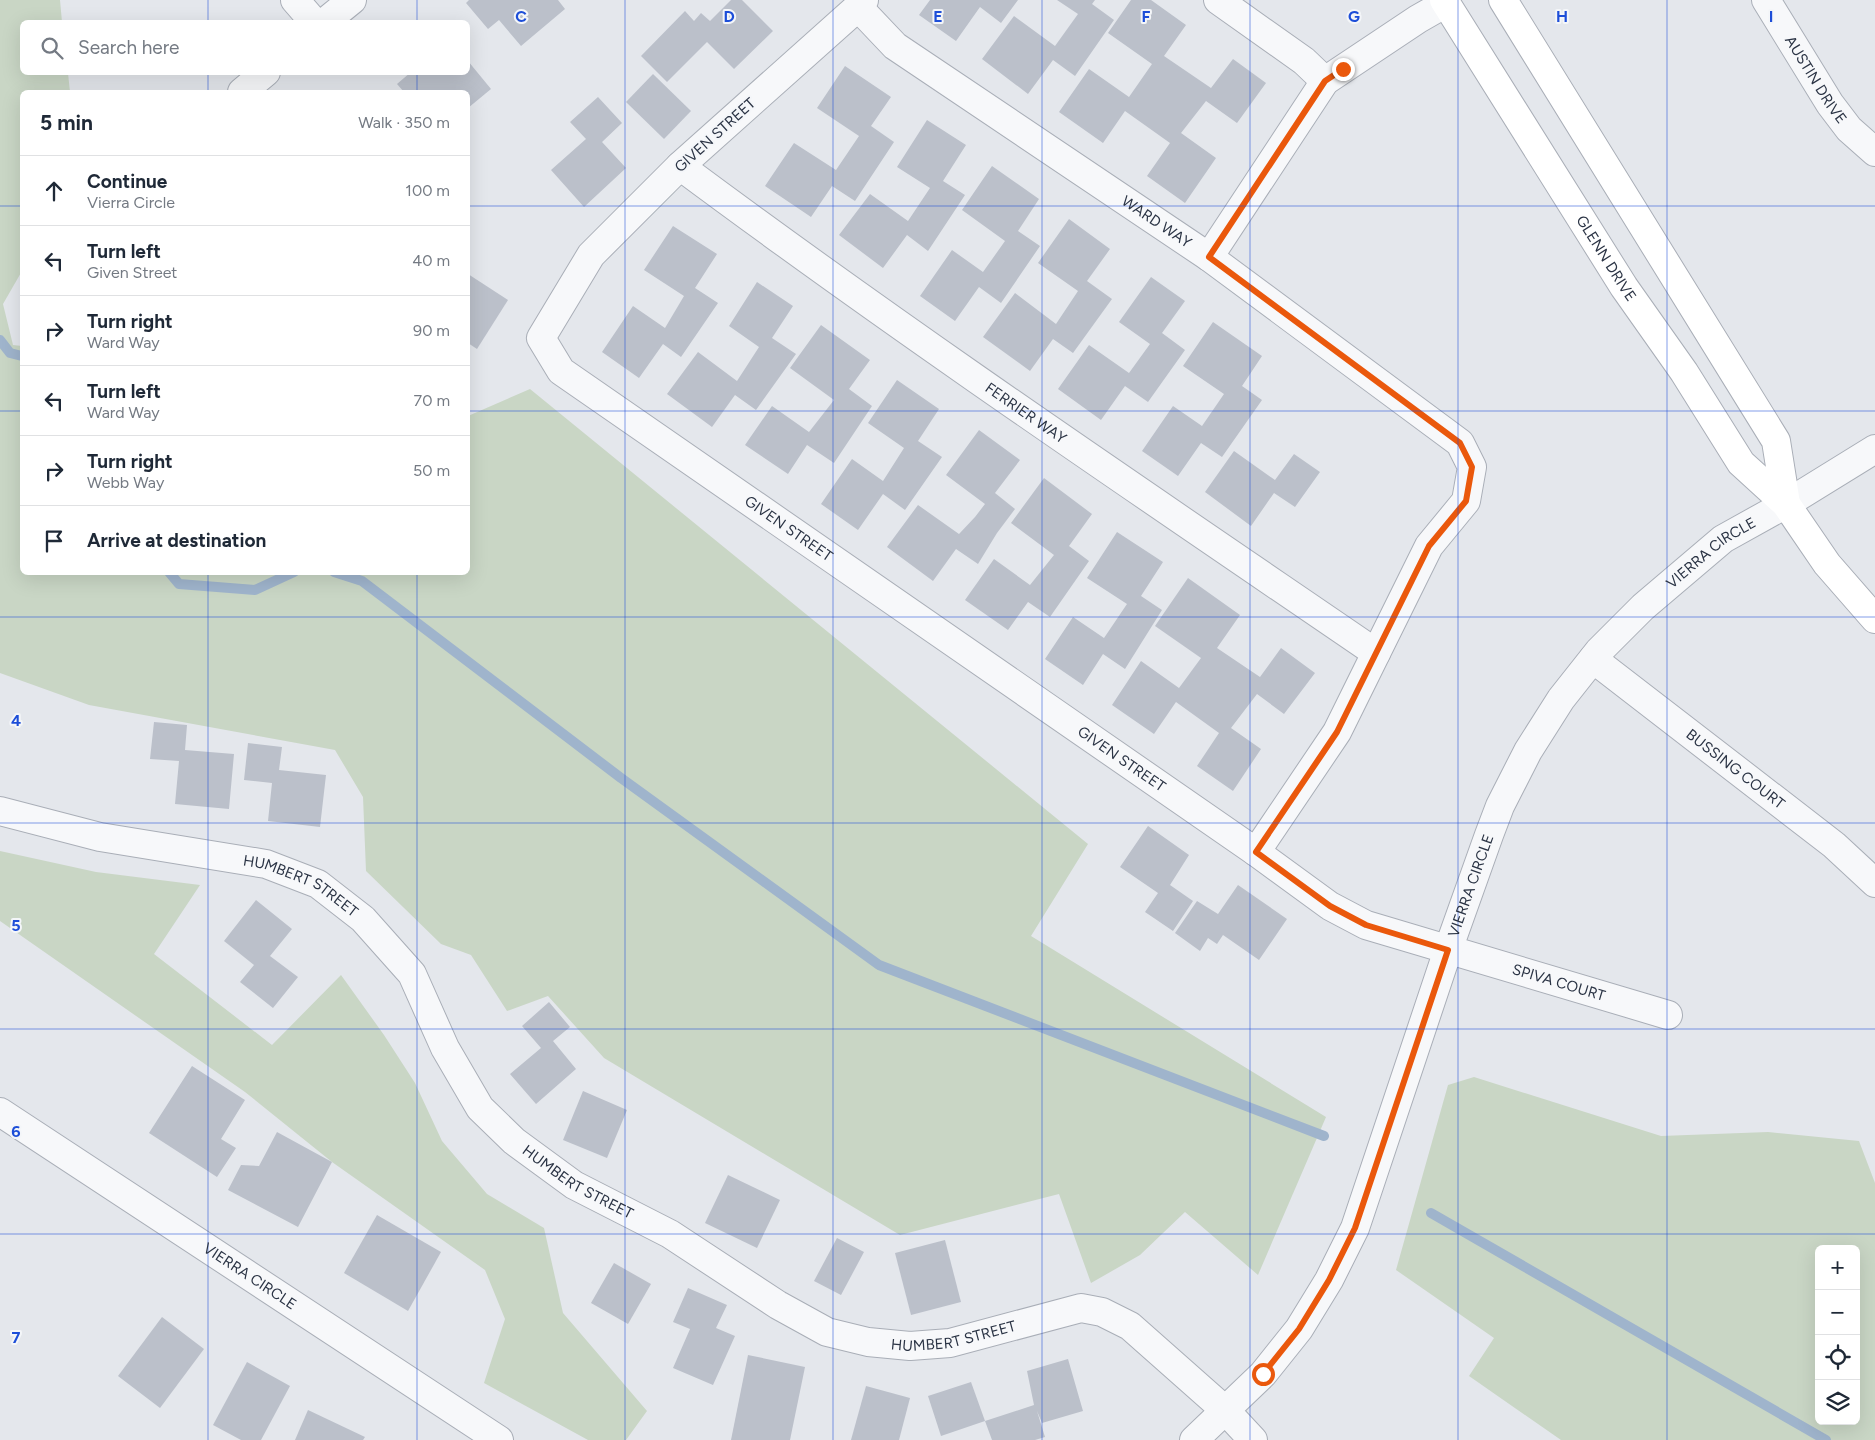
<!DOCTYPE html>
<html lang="en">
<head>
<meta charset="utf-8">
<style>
	body { margin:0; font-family:Figtree,sans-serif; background:#f2f2f3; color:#1f2937 }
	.controls { position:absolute; right:15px; bottom:15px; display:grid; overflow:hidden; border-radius:8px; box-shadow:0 5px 20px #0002 }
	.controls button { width:45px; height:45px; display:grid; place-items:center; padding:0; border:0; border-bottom:1px solid #e0e1e3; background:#fff; color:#1f2937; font:25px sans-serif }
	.stop { position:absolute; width:15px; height:15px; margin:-11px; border:4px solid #ea580c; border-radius:50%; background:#fff }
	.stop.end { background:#ea580c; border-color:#fff; box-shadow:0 1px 5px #0008 }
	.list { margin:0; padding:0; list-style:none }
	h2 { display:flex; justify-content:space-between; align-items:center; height:65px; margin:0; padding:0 20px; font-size:21px }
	h2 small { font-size:16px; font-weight:400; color:#747a83 }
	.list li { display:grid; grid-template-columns:32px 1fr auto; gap:15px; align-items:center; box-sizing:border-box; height:70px; padding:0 20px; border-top:1px solid #e0e1e3 }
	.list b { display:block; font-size:19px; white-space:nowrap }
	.list p { margin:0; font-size:16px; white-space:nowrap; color:#747a83 }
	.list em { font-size:16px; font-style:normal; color:#747a83 }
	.icon { flex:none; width:28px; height:28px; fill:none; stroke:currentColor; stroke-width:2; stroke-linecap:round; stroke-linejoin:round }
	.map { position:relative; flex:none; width:1875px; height:1440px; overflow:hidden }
	.search { position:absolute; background:#fff; box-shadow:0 5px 20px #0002; left:20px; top:20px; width:450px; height:55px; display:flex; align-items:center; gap:12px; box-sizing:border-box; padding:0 18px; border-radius:8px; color:#747a83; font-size:19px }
	.panel { position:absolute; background:#fff; box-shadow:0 5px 20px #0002; left:20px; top:90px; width:450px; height:485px; border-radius:8px }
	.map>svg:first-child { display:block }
	.green { fill:#c9d6c5; fill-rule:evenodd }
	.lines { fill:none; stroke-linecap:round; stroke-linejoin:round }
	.stream { stroke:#9fb4cc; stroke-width:10 }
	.building { fill:#bbc0ca }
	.street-casing { stroke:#a9aeb7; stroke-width:30 }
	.secondary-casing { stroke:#a9aeb7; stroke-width:30 }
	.street { stroke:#f7f8fa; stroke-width:28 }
	.secondary { stroke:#fff; stroke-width:28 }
	.route { stroke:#ea580c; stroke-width:6 }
	.grid { fill:none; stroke:#1d4ed8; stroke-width:1; stroke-opacity:0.55 }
	.labels { text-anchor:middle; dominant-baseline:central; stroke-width:4; stroke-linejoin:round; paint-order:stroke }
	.street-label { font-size:15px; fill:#2b3445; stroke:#f4f6f9 }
	.grid-label { font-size:16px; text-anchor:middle; font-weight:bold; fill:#1d4ed8; stroke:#f4f6f9; stroke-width:4; stroke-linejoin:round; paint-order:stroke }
</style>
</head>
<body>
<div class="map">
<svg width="1875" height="1440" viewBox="0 0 1875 1440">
	<rect width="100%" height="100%" fill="#e4e7ec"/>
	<!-- green -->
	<g class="green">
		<path d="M0,0H60L62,22H22V72L68,73L70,92H22V271L3,304L13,345L22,346V572H468V416L530,389L1088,844L1031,936L1326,1117L1258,1275L1185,1212L1140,1255L1091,1283L1059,1194L900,1235L604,1058L548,996L507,1011L471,955L441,944L366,871L363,797L335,750L89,705L0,673Z"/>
		<path d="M0,851L96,872L200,885L154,954L272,1045L341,975L384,1035L415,1083L442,1141L487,1194L544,1228L563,1313L647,1411L626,1440H588L484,1383L505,1319L485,1270L332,1162L245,1092L0,921Z"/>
		<path d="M1474,1077L1661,1136L1768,1132L1859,1141L1875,1183V1440H1561L1469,1376L1494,1338L1396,1270L1448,1085ZM1819,1249H1856V1421H1819Z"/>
	</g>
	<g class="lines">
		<!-- stream -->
		<g class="stream">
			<path d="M0,340L10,353L22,356"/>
			<path d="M169,572L179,584L255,590L294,572"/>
			<path d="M334,572L362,581L621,778L879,965L1324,1136"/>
			<path d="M1431,1213L1826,1440"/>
		</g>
	</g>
	<!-- building -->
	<g class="building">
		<path d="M469,0H558L565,9L521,46L499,20L488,29L466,3Z"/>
		<path d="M731,0H742L773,31L734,69L707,42L667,82L641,56L685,11L694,21L701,13L710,21Z"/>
		<path d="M930,0H1018L1001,23L980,7L956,41L919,15Z"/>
		<path d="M1057,0H1095L1092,4L1114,20L1075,76L1053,60L1028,94L982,59L1014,16L1055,46L1078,14Z"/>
		<path d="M1131,0H1151L1186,25L1164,56L1211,88L1233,59L1266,83L1237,123L1206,101L1181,133L1216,158L1185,203L1147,176L1170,143L1125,111L1103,143L1059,112L1089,69L1129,97L1152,64L1108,33Z"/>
		<path d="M468,61L491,89L468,108V92H404L397,84L411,72H468Z"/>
		<path d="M845,66L891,97L871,126L894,142L855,201L832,186L811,217L765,186L794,143L836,170L859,136L817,108Z"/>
		<path d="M653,74L691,111L664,139L626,102Z"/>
		<path d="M598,97L622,123L602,142L626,168L584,207L551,170L586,139L570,122Z"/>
		<path d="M927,120L966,145L943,181L965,195L928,251L907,235L883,268L839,235L870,194L908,221L930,188L897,167Z"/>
		<path d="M992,166L1039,199L1018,231L1040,246L1001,303L979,287L955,321L920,296L952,250L983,272L1005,241L962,210Z"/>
		<path d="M1069,219L1110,249L1087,281L1112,299L1073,353L1053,339L1030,371L983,337L1015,293L1056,324L1078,291L1038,263Z"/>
		<path d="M673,226L717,254L695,288L718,303L681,357L663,344L639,378L602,352L633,306L665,328L684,296L644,270Z"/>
		<path d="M468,274L508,300L477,349L468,343Z"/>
		<path d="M1151,277L1185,301L1162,333L1185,350L1148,402L1125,386L1101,420L1058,389L1089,345L1129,373L1150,344L1119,322Z"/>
		<path d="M757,282L793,306L772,338L796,354L756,410L735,395L712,427L667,394L698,352L737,381L759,347L729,326Z"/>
		<path d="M1213,322L1262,356L1242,386L1262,400L1222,457L1201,443L1178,476L1142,451L1173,406L1202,426L1224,394L1183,366Z"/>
		<path d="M821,325L870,360L849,389L872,406L834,463L807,445L788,474L745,445L772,406L809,432L834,400L790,368Z"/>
		<path d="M897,380L939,409L918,441L942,457L905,510L883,494L858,530L821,504L852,459L883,481L904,448L868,423Z"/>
		<path d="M979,430L1020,460L995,493L1015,509L997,533L978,564L956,549L933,581L887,547L918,505L959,534L975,517L985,504L946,475Z"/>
		<path d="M1234,451L1275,480L1294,454L1320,472L1295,507L1274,493L1251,526L1205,492Z"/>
		<path d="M1044,478L1092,514L1069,546L1089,561L1050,617L1028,602L1008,630L965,600L994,559L1030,585L1054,555L1011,523Z"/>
		<path d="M1117,532L1163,562L1141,596L1162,610L1125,669L1103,654L1083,685L1045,659L1073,617L1104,638L1127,604L1087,578Z"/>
		<path d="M1188,578L1240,615L1217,648L1260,677L1281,648L1315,673L1284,714L1257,694L1231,728L1261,749L1233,791L1197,766L1219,733L1176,702L1154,734L1112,705L1141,661L1179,688L1201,658L1155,626Z"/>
		<path d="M154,722L187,725L185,750L234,754L229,809L175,804L179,761L150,759Z"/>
		<path d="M248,743L282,747L279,770L326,775L320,827L268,821L272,783L244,780Z"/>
		<path d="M1148,826L1189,855L1170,885L1193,901L1173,931L1145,912L1158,893L1120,867Z"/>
		<path d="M1238,885L1287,919L1259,960L1223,935L1217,944L1208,938L1200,951L1175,933L1197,901L1218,914Z"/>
		<path d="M256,900L292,929L270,956L298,977L273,1008L240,982L254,965L224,941Z"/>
		<path d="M549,1002L570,1027L553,1041L576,1069L536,1104L510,1074L541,1048L522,1026Z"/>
		<path d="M192,1066L245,1100L221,1139L236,1148L217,1177L149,1133Z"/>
		<path d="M583,1091L627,1110L607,1158L563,1140Z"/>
		<path d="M277,1132L332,1162L298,1227L228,1190L241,1165L259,1166Z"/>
		<path d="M728,1175L780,1200L757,1248L705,1223Z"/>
		<path d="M377,1215L441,1252L408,1311L344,1273Z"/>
		<path d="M837,1238L864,1252L841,1295L814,1281Z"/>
		<path d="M945,1240L961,1302L911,1315L895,1253Z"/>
		<path d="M614,1263L651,1284L628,1324L591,1303Z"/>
		<path d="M688,1288L727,1305L716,1328L735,1336L713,1385L673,1368L690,1329L673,1322Z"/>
		<path d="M162,1317L204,1349L160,1408L118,1376Z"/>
		<path d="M748,1355L805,1367L790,1440H731Z"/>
		<path d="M1068,1359L1083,1411L1042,1423L1037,1411L1045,1437L1035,1440H992L985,1421L1034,1405L1027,1371Z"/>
		<path d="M247,1362L290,1386L261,1440H241L213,1425Z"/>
		<path d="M971,1382L985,1421L941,1436L928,1396Z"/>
		<path d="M866,1386L910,1398L899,1440H851Z"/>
		<path d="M308,1410L365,1437L363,1440H295Z"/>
	</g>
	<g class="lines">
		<defs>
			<g id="street">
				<path d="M295,0L314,22"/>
				<path id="s1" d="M864,0L858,7L680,166L591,255L541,338L561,371L1256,852L1330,906L1366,925L1668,1015"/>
				<path d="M1218,0L1304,61L1325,81"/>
				<path id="s2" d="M1766,0L1830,104L1849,129L1875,152"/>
				<path id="s3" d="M858,7L895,46L1209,257L1460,443L1472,467L1466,501L1429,546L1337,732L1256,852"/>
				<path d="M325,22L352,0"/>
				<path d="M242,92L266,72"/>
				<path id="s4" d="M680,166C907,335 1142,493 1376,653"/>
				<path d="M1209,257L1325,81L1418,19L1446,3"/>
				<path id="s5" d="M1593,659L1834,845L1875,883"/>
				<path id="s6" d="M0,811L100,837L266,864L318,884L363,919L412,974L445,1048L480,1108L514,1141L574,1185L670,1234L778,1305L827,1332L868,1342L910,1346L950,1343L1081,1308L1102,1312L1130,1326L1226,1411L1253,1440"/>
				<path id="s7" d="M0,1112L499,1440"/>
				<path id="s8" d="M1194,1440L1263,1374L1299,1329L1329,1280L1355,1228L1448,950L1489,835L1500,806L1528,751L1561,699L1599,651L1643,607L1723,539L1786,504L1875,449"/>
			</g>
			<g id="secondary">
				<path id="s9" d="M1444,0L1624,287L1684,372L1741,463L1786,504L1827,564L1875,619"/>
				<path d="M1503,0L1776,441L1786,504"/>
			</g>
		</defs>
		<!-- street casing -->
		<use href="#street" class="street-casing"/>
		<!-- secondary casing -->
		<use href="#secondary" class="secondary-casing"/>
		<!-- street -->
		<use href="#street" class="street"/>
		<!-- secondary -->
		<use href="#secondary" class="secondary"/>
	</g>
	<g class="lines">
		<!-- route -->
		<path class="route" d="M1263,1374L1299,1329L1329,1280L1355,1228L1448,950L1366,925L1330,906L1256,852L1337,732L1429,546L1466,501L1472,467L1460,443L1209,257L1325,81L1343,69"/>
	</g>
	<!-- grid -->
	<path class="grid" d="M208,0V22M417,0V22M625,0V1440M833,0V1440M1042,0V1440M1250,0V1440M1458,0V1440M1667,0V1440M208,72V92M417,72V92M0,206H22M468,206H1875M0,411H22M468,411H1875M208,572V1440M417,572V1440M0,617H1875M0,823H1875M0,1029H1875M0,1234H1875"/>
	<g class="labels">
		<!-- street labels -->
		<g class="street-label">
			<text stroke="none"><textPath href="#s2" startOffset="94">AUSTIN DRIVE</textPath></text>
			<text transform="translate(715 135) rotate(-42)">GIVEN STREET</text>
			<text stroke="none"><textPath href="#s3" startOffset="369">WARD WAY</textPath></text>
			<text stroke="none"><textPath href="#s9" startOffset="305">GLENN DRIVE</textPath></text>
			<text stroke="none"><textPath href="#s4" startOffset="425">FERRIER WAY</textPath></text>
			<text stroke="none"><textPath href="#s1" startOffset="786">GIVEN STREET</textPath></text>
			<text stroke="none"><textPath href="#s8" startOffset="1049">VIERRA CIRCLE</textPath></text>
			<text stroke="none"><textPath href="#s1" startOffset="1191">GIVEN STREET</textPath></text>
			<text stroke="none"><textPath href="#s5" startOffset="180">BUSSING COURT</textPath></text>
			<text stroke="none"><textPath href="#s8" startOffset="630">VIERRA CIRCLE</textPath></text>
			<text stroke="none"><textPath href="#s6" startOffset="312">HUMBERT STREET</textPath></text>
			<text stroke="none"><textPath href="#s1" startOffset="1688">SPIVA COURT</textPath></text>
			<text stroke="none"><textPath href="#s6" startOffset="732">HUMBERT STREET</textPath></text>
			<text stroke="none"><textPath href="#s7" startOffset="299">VIERRA CIRCLE</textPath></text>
			<text stroke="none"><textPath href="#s6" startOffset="1152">HUMBERT STREET</textPath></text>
		</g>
	</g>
	<g class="grid-label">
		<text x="521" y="22">C</text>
		<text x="729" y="22">D</text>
		<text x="938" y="22">E</text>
		<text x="1146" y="22">F</text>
		<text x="1354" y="22">G</text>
		<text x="1562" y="22">H</text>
		<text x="1771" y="22">I</text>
		<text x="16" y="726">4</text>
		<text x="16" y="931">5</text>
		<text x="16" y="1137">6</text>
		<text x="16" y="1343">7</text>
	</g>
</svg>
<div class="controls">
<button>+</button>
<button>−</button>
<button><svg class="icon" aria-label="locate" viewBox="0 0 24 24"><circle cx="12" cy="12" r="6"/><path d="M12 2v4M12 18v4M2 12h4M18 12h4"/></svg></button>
<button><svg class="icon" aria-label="layers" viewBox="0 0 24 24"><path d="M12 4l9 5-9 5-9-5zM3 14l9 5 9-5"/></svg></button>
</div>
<div class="stop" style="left:1263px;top:1374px"></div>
<div class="stop end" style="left:1343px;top:69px"></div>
<div class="search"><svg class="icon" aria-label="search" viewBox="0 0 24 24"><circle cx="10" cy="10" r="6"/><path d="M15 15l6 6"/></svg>Search here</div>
<section class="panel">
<h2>5 min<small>Walk · 350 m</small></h2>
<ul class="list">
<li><svg class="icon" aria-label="ahead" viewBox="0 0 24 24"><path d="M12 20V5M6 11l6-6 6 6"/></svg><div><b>Continue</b><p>Vierra Circle</p></div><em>100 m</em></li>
<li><svg class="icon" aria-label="left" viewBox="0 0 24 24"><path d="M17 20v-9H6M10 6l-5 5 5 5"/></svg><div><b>Turn left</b><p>Given Street</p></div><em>40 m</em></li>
<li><svg class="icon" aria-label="right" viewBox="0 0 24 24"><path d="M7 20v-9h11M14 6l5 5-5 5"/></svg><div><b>Turn right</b><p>Ward Way</p></div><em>90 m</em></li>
<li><svg class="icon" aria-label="left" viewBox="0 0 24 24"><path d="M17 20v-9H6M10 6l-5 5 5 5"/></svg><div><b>Turn left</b><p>Ward Way</p></div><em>70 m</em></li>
<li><svg class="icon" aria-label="right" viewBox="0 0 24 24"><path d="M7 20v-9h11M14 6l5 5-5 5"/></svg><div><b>Turn right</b><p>Webb Way</p></div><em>50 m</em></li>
<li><svg class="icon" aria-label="arrive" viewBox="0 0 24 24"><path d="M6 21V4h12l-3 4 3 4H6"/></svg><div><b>Arrive at destination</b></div></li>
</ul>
</section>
</div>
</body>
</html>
